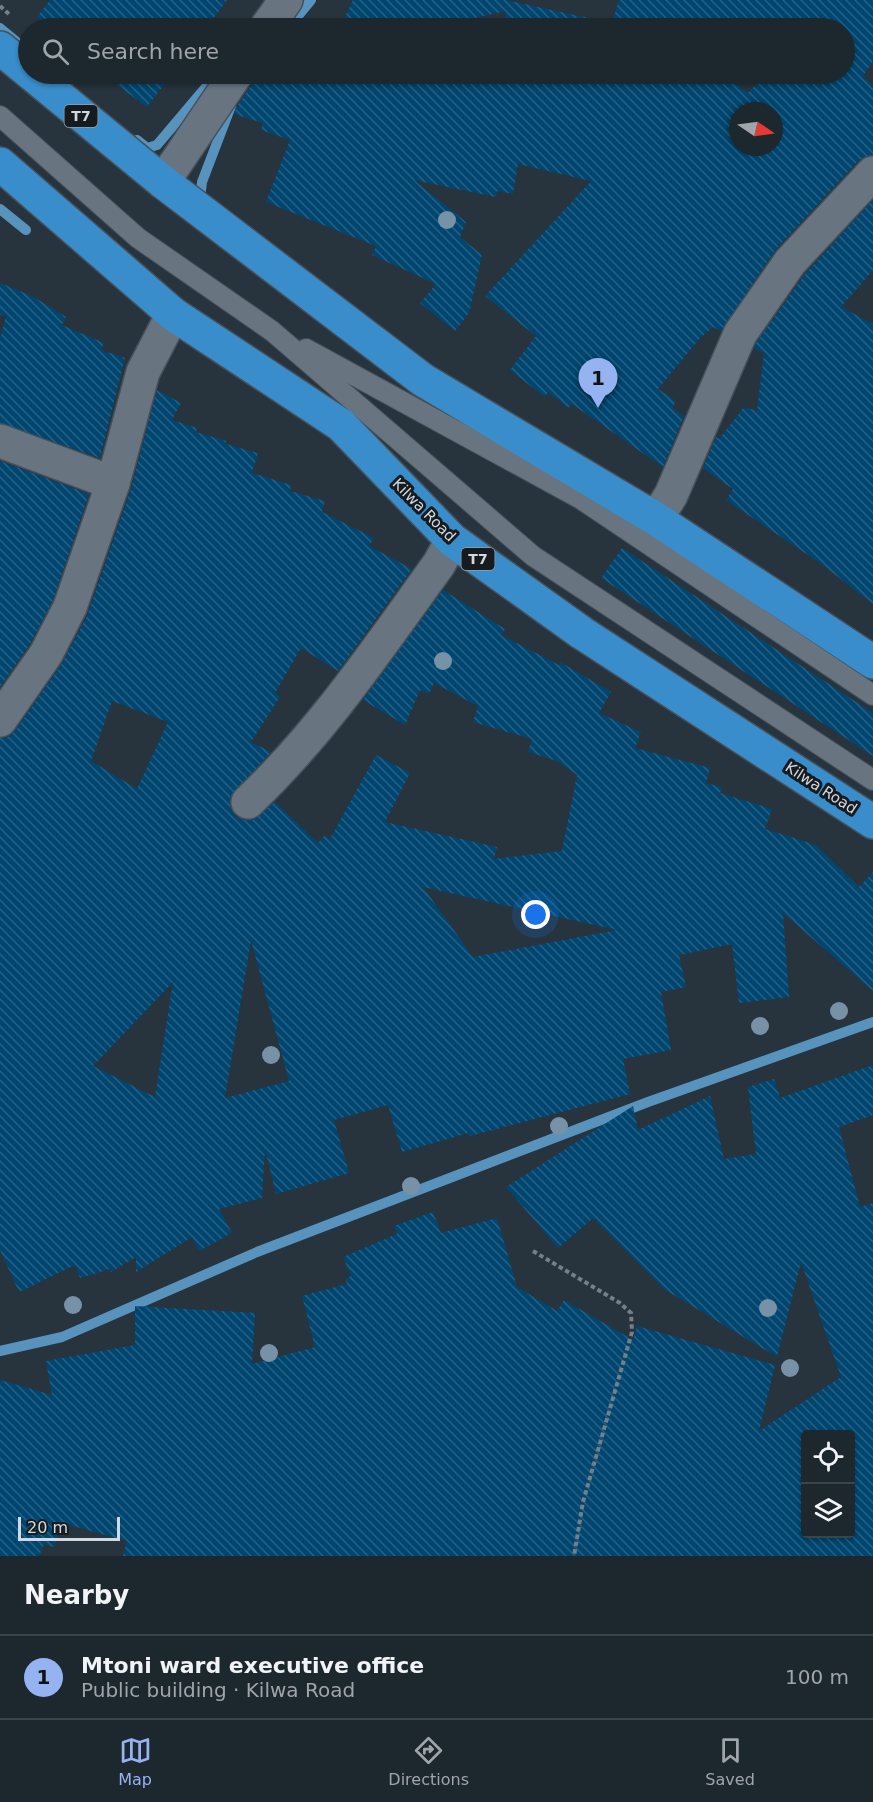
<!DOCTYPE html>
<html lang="en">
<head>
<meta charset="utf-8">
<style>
	body { margin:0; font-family:"DejaVu Sans",sans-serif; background:#2a333a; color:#f1f3f6 }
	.controls { position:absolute; right:18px; bottom:18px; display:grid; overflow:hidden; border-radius:6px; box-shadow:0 2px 4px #0004 }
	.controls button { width:54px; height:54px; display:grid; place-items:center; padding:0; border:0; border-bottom:2px solid #3b444a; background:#1d272e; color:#f1f3f6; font:30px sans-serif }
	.compass { position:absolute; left:729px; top:102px; width:54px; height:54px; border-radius:50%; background:#1d272e; box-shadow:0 2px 4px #0004; rotate:103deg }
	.scale { position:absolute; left:18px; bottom:15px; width:102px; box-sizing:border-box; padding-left:6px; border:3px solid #d1d9e0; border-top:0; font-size:16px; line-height:21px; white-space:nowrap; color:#d1d9e0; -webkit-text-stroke:4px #151b1f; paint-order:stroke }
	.you { position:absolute; left:536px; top:915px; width:21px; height:21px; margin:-15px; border:4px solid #fff; border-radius:50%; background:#1a73e8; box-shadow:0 0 0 9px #1a73e833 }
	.badge { display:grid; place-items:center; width:39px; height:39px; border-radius:50%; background:#95b2f1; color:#111; font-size:20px; font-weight:700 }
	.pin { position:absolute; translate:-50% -50px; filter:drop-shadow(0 2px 3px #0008) }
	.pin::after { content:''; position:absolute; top:32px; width:21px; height:18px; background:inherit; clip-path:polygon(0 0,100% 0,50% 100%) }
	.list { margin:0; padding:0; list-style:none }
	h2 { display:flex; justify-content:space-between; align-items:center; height:78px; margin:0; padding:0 24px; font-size:26px }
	h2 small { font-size:20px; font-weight:400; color:#a0a5aa }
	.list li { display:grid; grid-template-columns:39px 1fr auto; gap:18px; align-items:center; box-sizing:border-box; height:84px; padding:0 24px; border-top:2px solid #3b444a }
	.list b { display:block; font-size:22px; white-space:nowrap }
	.list p { margin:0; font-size:20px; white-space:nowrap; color:#a0a5aa }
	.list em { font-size:20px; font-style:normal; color:#a0a5aa }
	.icon { flex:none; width:33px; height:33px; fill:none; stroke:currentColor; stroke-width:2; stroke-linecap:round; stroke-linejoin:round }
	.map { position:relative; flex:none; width:873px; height:1556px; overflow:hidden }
	.search { position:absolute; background:#1d272e; box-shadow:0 2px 4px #0004; left:18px; right:18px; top:18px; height:66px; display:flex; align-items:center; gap:15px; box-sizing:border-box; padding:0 21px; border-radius:33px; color:#a0a5aa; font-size:22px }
	.sheet { height:162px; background:#1d272e }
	nav { display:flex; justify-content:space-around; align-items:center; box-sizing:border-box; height:84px; border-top:2px solid #3b444a; background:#1d272e; font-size:16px; color:#a0a5aa }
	nav a { display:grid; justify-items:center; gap:3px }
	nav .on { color:#95b2f1 }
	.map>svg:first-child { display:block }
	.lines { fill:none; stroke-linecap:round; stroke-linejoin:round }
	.stream { stroke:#5893be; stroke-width:10 }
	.building { fill:url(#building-back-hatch); fill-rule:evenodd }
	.lane-casing { stroke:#465059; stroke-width:22 }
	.street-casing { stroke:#465059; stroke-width:36 }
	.highway-casing { stroke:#465059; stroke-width:36 }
	.path { stroke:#757f88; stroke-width:4; stroke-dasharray:4.5 3; stroke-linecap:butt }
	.lane { stroke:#687581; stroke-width:20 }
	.street { stroke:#687581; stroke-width:33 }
	.highway { stroke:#398dca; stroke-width:33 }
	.tree { fill:#7791a7 }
	.labels { text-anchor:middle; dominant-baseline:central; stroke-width:6; stroke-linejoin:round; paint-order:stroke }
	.shield { fill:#151b1f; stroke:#99a0a6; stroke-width:1.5 }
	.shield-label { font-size:14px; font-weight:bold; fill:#d1d9e0 }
	.street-label { font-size:15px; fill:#d1d9e0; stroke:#151b1f }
</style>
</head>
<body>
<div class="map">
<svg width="873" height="1556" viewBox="0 0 873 1556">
	<defs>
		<pattern id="building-back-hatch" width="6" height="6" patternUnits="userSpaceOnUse" patternTransform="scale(1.5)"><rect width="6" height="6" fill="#004670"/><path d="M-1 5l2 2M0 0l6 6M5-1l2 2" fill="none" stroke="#246084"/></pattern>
	</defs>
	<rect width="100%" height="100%" fill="#27343e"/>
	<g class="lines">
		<!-- stream -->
		<g class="stream">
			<path d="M0,28L17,42"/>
			<path d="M288,28L311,0"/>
			<path d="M137,140L147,148L157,145L217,74"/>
			<path d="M200,199L202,182L231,106"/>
			<path d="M0,209L26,230"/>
			<path d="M0,1351L62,1337L257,1252L648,1102L873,1022"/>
		</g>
	</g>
	<!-- building -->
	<g class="building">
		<path d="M50,0H227L206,28H50L37,17Z"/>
		<path d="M353,0H506L612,23L619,0H873V61L863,76L873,86V155L859,160L776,249L721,331L713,327L700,338L658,389L676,401L672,408L684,416L663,467L572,404L568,408L548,392L545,397L510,370L536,336L485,296L591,181L518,164L513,194L497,191L496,197L414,180L466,222L460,237L482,255L469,313L455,331L420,303L436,284L372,255L376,246L266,202L290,140L261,130L263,123L234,114L236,108L252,84L254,74H721L748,93L766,74H844V28H506L505,11L432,28H340ZM738,111H774V147H738Z"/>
		<path d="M112,74H172L147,107L113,82L117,78Z"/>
		<path d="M873,200V270L841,307L873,324V604L820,563L726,500L733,489L703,468L716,437L719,439L744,407L757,411L764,353L754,348L756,343L805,274Z"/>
		<path d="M0,283L32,296L66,317L62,325L104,343L101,350L125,358L100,458L0,423V339L6,316L0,315Z"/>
		<path d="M157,390L181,403L172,420L197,428L196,432L226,441V444L258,453L252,473L291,485L290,491L325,501L322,512L374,538L369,546L412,569L338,671L301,648L275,693L280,697L251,742L271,752L230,797V806L235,816L244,820H253L275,802L318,843L325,835L330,839L376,755L410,773L385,822L497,847L494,859L562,851L577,775L557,761L528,752L532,739L473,722L478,706L434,683L429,694L420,690L405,725L363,700L443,590L505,629L501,635L559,665L560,662L611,692L599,713L641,732L635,748L710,768L706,783L722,787L720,793L772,809L765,829L816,845L859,887L873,872V991L783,913L789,997L739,1003L732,944L679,955L686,987L661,992L671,1050L623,1059L630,1094L470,1136L469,1133L402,1152L388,1105L334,1120L349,1173L276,1194L265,1149L262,1198L219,1209L232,1233L199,1251L192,1237L136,1272V1257L111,1272L110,1269L80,1278L75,1265L19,1292L0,1250V738L8,737L15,731L61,665L87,616L131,489ZM112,701L168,722L137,789L91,761ZM423,887L617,930L473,957ZM251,940L289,1081L225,1098ZM173,982L155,1097L93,1066Z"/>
		<path d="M0,461L89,494L53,600L30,644L0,687Z"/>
		<path d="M622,548L873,713V756L601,578Z"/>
		<path d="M873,1065V1115L839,1127L860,1207L873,1203V1556H123L127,1541L62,1523L54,1547L44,1544L39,1556H0V1380L52,1395L46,1361L135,1345V1306L255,1313L252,1364L315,1347L302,1296L347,1284L345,1279L351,1276L343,1257L397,1234L394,1226L433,1212L441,1233L497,1218L517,1287L557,1311L564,1300L633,1340L637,1326L775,1365L759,1431L841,1377L801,1262L777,1357L664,1289L593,1218L558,1248L506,1187L633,1106L638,1130L710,1096L724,1159L756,1154L748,1087L774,1079L780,1098ZM806,1434H850V1533H806Z"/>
	</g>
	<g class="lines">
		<defs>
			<g id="lane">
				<path d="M0,116L138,238L272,331L533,556L873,780"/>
				<path d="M306,349L581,499L873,695"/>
			</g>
			<g id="street">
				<path d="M266,28L286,0"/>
				<path d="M163,182L236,74"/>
				<path d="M0,441L113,483"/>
				<path d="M656,519L671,495L740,334L790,262L873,173"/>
				<path d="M0,720L46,654L70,607L113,483L143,372L173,314"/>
				<path d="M248,802C322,732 379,647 439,564L452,540"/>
			</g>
			<g id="highway">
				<path d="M0,48L163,182L423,380L656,519L873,662"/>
				<path d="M0,164L173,314L341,425L452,540L582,633L873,822"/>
			</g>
		</defs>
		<!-- lane casing -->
		<use href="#lane" class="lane-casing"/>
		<!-- street casing -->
		<use href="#street" class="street-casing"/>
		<!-- highway casing -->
		<use href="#highway" class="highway-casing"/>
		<!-- path -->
		<g class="path">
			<path d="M0,6L10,15"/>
			<path d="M533,1251L620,1303L631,1313L632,1332L583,1502L574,1556"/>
		</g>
		<!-- lane -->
		<use href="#lane" class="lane"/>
		<!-- street -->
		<use href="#street" class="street"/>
		<!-- highway -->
		<use href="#highway" class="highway"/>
	</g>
	<!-- trees -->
	<g class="tree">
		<circle cx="447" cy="220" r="9"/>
		<circle cx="443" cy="661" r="9"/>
		<circle cx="839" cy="1011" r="9"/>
		<circle cx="760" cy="1026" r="9"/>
		<circle cx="271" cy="1055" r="9"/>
		<circle cx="559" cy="1126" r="9"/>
		<circle cx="411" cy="1186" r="9"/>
		<circle cx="73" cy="1305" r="9"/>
		<circle cx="768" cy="1308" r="9"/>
		<circle cx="269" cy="1353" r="9"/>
		<circle cx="790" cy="1368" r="9"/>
	</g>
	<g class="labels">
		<!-- shield labels -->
		<g class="shield">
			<rect x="64.5" y="105" width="33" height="22" rx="4.5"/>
			<rect x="461.5" y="548" width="33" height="22" rx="4.5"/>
		</g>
		<g class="shield-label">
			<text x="81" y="116">T7</text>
			<text x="478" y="559">T7</text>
		</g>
		<!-- street labels -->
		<g class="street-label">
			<text transform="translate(424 510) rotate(45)">Kilwa Road</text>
			<text transform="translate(821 788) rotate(33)">Kilwa Road</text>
		</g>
	</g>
</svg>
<div class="controls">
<button><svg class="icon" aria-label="locate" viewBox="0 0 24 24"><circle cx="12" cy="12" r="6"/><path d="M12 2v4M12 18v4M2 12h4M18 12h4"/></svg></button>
<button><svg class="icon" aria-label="layers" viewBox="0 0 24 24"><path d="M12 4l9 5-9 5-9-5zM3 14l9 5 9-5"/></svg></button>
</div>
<svg class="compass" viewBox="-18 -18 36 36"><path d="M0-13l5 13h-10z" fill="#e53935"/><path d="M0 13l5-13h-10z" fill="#a0a5aa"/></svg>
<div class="scale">20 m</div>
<div class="you"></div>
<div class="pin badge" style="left:598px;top:408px">1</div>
<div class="search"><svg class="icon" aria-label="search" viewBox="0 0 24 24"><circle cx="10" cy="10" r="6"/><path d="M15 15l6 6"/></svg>Search here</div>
</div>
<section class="sheet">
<h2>Nearby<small></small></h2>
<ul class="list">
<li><span class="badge">1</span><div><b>Mtoni ward executive office</b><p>Public building · Kilwa Road</p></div><em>100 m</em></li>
</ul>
</section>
<nav>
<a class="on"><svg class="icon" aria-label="map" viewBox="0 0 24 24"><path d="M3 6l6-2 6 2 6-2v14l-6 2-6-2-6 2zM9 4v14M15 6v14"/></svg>Map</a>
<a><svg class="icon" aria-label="directions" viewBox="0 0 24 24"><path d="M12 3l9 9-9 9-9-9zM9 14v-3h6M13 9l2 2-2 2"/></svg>Directions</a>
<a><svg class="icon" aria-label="saved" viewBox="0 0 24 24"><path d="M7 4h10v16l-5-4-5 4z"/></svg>Saved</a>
</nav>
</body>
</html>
